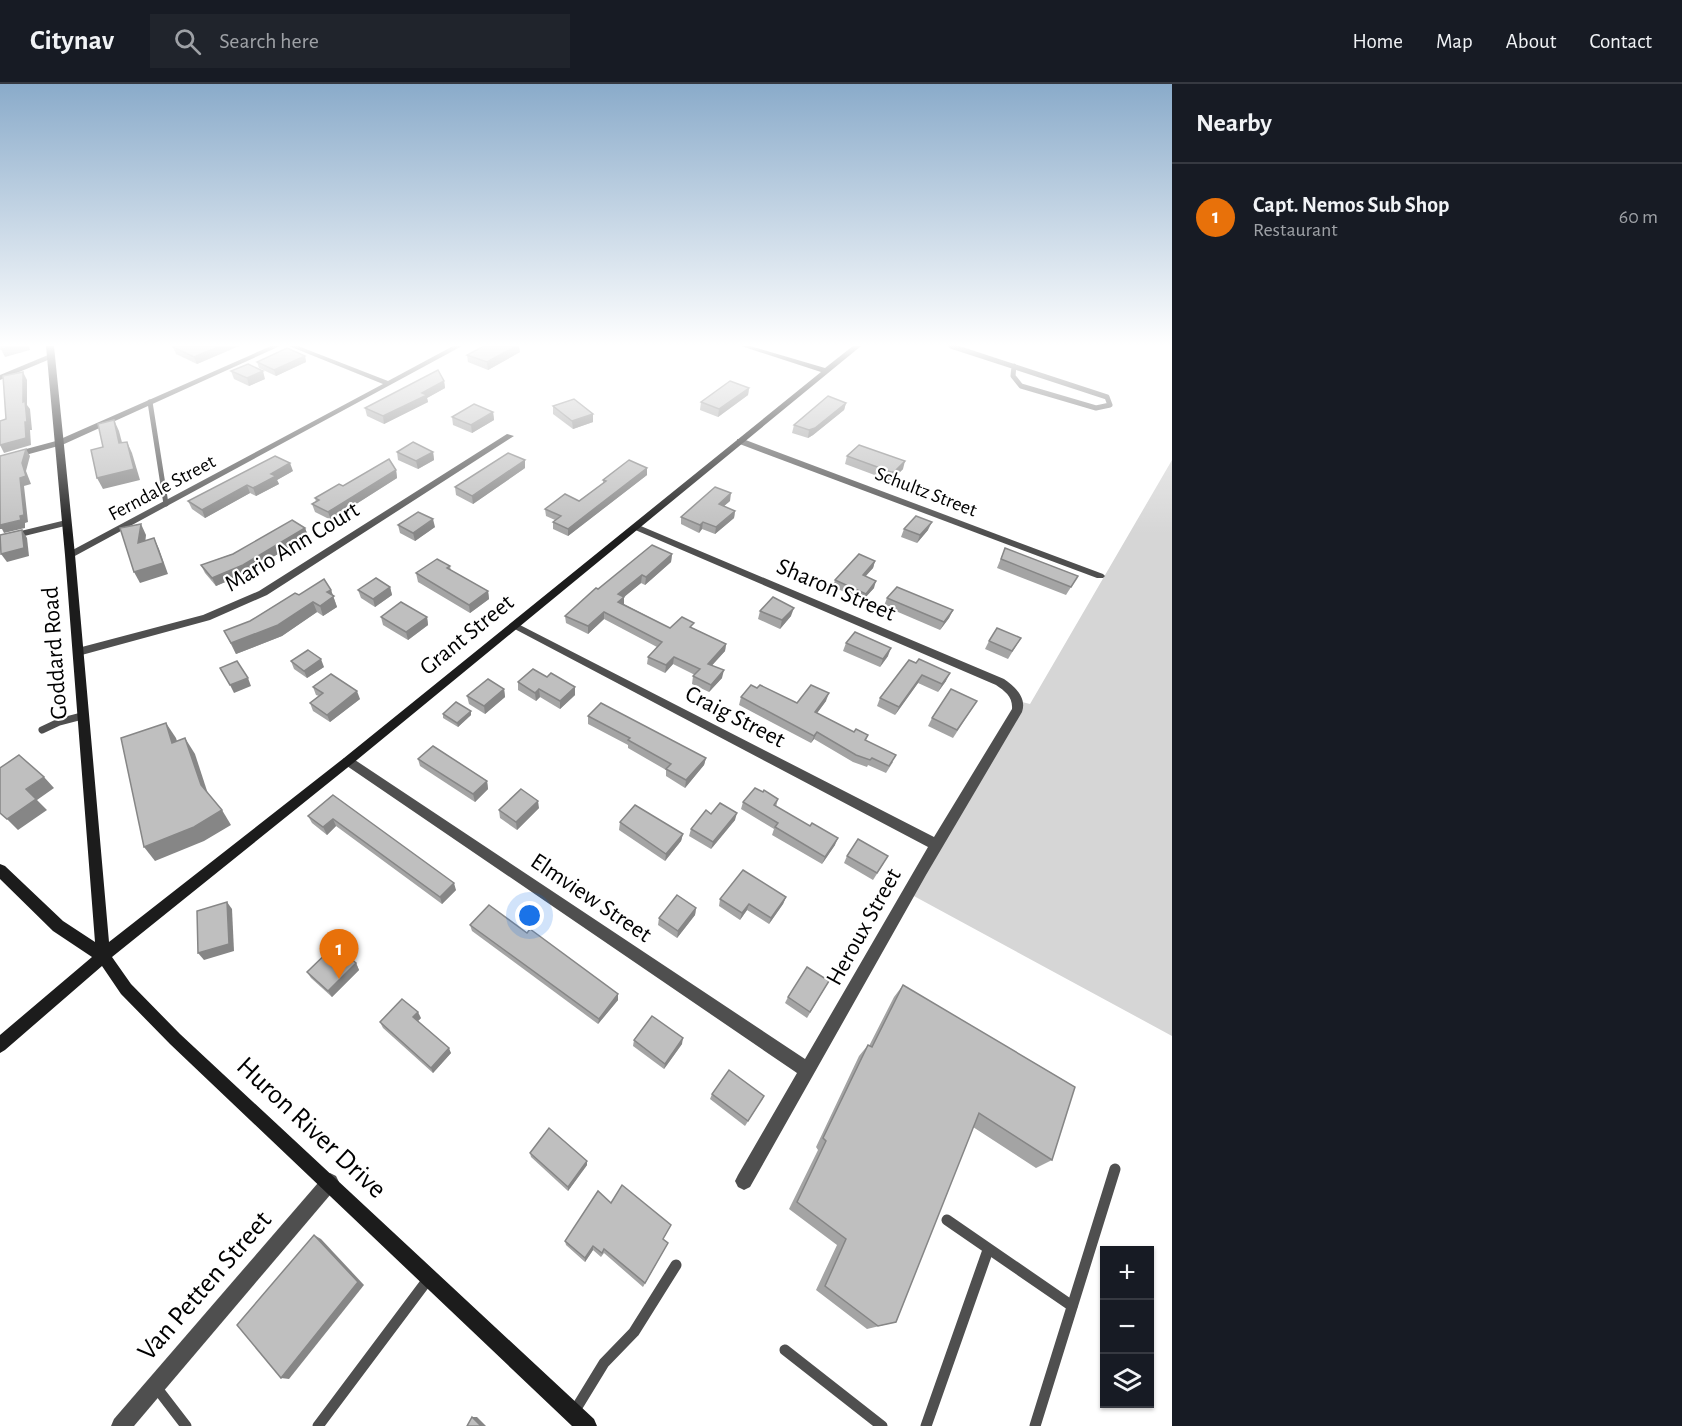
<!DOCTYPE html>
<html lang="en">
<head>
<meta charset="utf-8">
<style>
	body { margin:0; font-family:"Alegreya Sans",sans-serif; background:#20242c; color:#f1f3f6 }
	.controls { position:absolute; right:18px; bottom:18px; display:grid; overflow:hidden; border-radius:0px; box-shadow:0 2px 4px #0004 }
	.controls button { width:54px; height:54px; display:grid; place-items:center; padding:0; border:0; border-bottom:2px solid #363941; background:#171b24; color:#f1f3f6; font:30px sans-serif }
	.you { position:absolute; left:530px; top:832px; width:21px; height:21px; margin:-15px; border:4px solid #fff; border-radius:50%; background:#1a73e8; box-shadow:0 0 0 9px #1a73e833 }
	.badge { display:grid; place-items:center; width:39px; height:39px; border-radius:50%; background:#858687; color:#fff; font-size:20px; font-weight:700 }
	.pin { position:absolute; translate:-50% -50px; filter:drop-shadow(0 2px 3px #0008) }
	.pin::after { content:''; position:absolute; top:32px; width:21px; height:18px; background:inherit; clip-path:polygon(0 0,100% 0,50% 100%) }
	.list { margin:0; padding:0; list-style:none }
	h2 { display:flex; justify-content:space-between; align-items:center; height:78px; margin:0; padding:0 24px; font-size:26px }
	h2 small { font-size:20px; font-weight:400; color:#9ea1a6 }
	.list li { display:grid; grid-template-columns:39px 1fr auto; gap:18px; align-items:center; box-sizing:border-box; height:108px; padding:0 24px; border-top:2px solid #363941 }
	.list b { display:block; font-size:22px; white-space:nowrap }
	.list p { margin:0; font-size:20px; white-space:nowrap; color:#9ea1a6 }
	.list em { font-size:20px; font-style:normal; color:#9ea1a6 }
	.icon { flex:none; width:33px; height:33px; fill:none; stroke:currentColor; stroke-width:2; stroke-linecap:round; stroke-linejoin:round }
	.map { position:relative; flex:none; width:1172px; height:1342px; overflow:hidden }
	header { display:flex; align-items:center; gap:36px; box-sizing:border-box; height:84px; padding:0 30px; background:#171b24; border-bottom:2px solid #363941 }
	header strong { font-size:28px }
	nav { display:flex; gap:33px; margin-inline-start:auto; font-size:21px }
	.search { width:420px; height:54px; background:#20242c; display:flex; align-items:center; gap:15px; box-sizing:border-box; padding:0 21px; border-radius:0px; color:#9ea1a6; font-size:22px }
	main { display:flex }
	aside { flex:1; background:#171b24 }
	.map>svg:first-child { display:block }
	.green { fill:#d6d6d6 }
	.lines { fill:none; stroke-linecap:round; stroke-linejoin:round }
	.lane-far2 { stroke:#4f4f4f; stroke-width:5 }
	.lane-far1 { stroke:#4f4f4f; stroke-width:7 }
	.lane { stroke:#4f4f4f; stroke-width:11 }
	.street { fill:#4f4f4f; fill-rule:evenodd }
	.secondary { fill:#1c1c1c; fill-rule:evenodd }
	.wall { fill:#a4a4a4 }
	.shaded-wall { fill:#868686 }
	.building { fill:#bfbfbf; stroke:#868686; stroke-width:1.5 }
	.labels { text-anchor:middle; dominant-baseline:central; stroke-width:4.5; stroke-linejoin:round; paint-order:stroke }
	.far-street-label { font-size:20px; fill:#000; stroke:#fff }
	.street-label { font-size:24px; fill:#000; stroke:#fff }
	.near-street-label { font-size:28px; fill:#000; stroke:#fff }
</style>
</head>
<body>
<header>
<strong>Citynav</strong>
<div class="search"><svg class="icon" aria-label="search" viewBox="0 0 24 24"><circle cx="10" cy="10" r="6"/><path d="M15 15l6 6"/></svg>Search here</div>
<nav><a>Home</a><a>Map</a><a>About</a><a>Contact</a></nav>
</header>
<main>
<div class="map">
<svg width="1172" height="1342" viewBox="0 0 1172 1342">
	<rect width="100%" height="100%" fill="#fff"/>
	<!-- green -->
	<path class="green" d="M1172,376V952L912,811L1022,618L1030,620Z"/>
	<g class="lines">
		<!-- lane-far2 -->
		<g class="lane-far2">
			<path d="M951,262L1107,313L1110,321L1096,324L1021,302L1013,292L1014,282"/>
			<path d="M150,318L166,420"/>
		</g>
		<!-- lane-far1 -->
		<path class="lane-far1" d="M42,646L59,638L82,632"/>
		<!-- lane -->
		<g class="lane">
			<path d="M947,1136L1072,1222"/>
			<path d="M785,1266L882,1342"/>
			<path d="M156,1303L186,1342"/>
			<path d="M574,1328L604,1279L634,1248L676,1181"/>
			<path d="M318,1342L429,1194"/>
			<path d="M926,1342L988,1166"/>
			<path d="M1035,1342L1115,1085"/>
		</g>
		<!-- street -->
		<g class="street">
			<path d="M271,262H280L62,361L0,378V372L56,357Z"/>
			<path d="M289,262H298L388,297L453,262H462L73,473H67V469L383,300Z"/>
			<path d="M48,271L55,273L0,296V291Z"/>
			<path d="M507,350L514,352L267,511L210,536L78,572L73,568L78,564L203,531L259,507Z"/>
			<path d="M737,355H743L1103,490L1105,492L1103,494H1097L737,359Z"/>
			<path d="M66,436L71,439L69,441L0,458V452Z"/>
			<path d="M636,440L1004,595C1015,603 1027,613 1022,628L926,791L750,1103L744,1106L738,1103L735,1097L738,1091L797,989L344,680L342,677L344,674H352L805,975L928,763L509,542L514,538L518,540L934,753L1012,625C1013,613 1005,607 996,601L633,445V441Z"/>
			<path d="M330,1089L336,1092L339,1098L336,1104L134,1342H111L114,1335L324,1092Z"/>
		</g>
		<!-- secondary -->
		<path class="secondary" d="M46,262H54L75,471L109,858L344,674L821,288L741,262H750L825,284L853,262H861L352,680L112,873L131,900L180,950L594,1335L597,1342H572L170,960L121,910L102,882L5,966L0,969V951L92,873L53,847L0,795V780L5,782L63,837L95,858L65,471Z"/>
	</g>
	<!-- wall -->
	<g class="wall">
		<path d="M239,262L197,280L176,270L173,263Z"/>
		<path d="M520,268L488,286L468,278L467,271Z"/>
		<path d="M305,272L306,278L276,292L259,284L257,278Z"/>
		<path d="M231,287L265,295L249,302L234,295Z"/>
		<path d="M444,297L445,304L427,314L428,318L384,340L367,332L365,324Z"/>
		<path d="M749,304L748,311L718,333L700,326L701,318Z"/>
		<path d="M846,319L844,326L813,351L808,354L792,349L794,341Z"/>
		<path d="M553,322L593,330V338L573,345L553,330Z"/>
		<path d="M493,328L494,336L472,349L453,341L452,333Z"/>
		<path d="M397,368H433L434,376L418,385L398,376Z"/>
		<path d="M847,372L903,385L892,396H888L845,380Z"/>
		<path d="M525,384L473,420L456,411L455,403Z"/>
		<path d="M396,386L397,394L331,436L315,428L312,420L316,418L315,414L343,402Z"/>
		<path d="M293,387L277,396L279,400L256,412L250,409L205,434L192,425L188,417Z"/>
		<path d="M647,391L568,452L553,445V438L555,436L546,432L545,425L579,417L603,400V396Z"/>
		<path d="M730,417L724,422L735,427L734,434L715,450L702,445L699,449L681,440V433Z"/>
		<path d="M398,441L435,443L415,457L400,449Z"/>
		<path d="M305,444L308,452L246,489L216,502L205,489L201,481Z"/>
		<path d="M904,445L928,446L917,459L901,453Z"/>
		<path d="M1005,464L1078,492L1066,511L997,484Z"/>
		<path d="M672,470L671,478L645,501L641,499L624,513V520L670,544H693L726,560L725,567L712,581L722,594L709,608L692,600L693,592L695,591L673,580L665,589L647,580L648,573L657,563L604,535L588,550L566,539L565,532Z"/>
		<path d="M875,477L873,484L865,493L874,504L863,516L833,503L835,496Z"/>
		<path d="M450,482L451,487L488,507L489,515L470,529L418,498L416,489Z"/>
		<path d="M390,503L392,511L375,523L361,514L358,506Z"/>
		<path d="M331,506L337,523L323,532L317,528L282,552L236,570L224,547L250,537L299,511Z"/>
		<path d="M887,514L953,526L949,534L940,546L884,522Z"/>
		<path d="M760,527L791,532L780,545L758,535Z"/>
		<path d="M381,533H427L428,541L408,556L383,541Z"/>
		<path d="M1021,554L1008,575L985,565L989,557Z"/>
		<path d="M846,559L888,572L880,583L843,567Z"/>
		<path d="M909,576L946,597L938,608L918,599L895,631L877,622L880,614Z"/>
		<path d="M291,577L324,583L307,594L294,585Z"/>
		<path d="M547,593L575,611L560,625L540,613L536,617L518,606V598Z"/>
		<path d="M313,603L360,615L330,638L313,627L310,619L319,612L316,611Z"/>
		<path d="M757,604L797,619L826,617L817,629L854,648L868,651L866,656L893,678L886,689L868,681L867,683L853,678L814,655L811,659L739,621L741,613Z"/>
		<path d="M504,605L505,613L485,630L469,620L467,612Z"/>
		<path d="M977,617L953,654L928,642L932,634Z"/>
		<path d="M471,627V631L458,643L443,634V630Z"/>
		<path d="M588,632L706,674L704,681L685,704L666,692V686L628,664V661L588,640Z"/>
		<path d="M418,675L487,697L488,705L475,718L420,682Z"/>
		<path d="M763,708L778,715L776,723L835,761L822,780L772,751L774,745L741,725L743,718Z"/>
		<path d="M333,711L456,806L442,820L336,742L327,751L312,739L308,732Z"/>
		<path d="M539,724L517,746L500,734L499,726Z"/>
		<path d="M711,730L735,736L711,765L689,752L691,745Z"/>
		<path d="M620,738L683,750L681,757L665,777L619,746Z"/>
		<path d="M847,772L884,779L873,796L844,779Z"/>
		<path d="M786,813L783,820L769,840L747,826L740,836L719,822L720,815Z"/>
		<path d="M696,824L695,831L677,854L658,841L659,834Z"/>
		<path d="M470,841L527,849L618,910V916L598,940L472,847Z"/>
		<path d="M356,879L359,886L332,913L311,894L307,888Z"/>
		<path d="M829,897L807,934L785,919L788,913Z"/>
		<path d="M903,901L1052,1076L1036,1084L973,1043L896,1238L867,1245L816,1206L837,1161L789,1125L818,1066L816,1063L859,972L868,961L869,962L894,913Z"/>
		<path d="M421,934L418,937L451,969L433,989L383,944L380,938Z"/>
		<path d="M634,956L682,960L664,985L633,962Z"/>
		<path d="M712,1010L764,1012L745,1042L710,1015Z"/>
		<path d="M530,1069L587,1081L568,1107L531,1073Z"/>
		<path d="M611,1119L668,1159L643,1203L604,1169L601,1173L593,1166L585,1178L566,1161L565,1157Z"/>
	</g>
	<!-- shaded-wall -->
	<g class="shaded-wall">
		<path d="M14,262H29L30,266L5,273L1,265Z"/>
		<path d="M220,262H239L197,280L194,273Z"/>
		<path d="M516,262H519L520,268L488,286L487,278Z"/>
		<path d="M305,272L306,278L276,292L274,286Z"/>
		<path d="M263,287L265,295L249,302L247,294Z"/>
		<path d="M23,288L27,296V321L30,325L32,346H30L31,361L4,369L0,361L23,318Z"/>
		<path d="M444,297L445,304L427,314L428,318L384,340L383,332Z"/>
		<path d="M749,304L748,311L718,333L719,325Z"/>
		<path d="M846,319L844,326L813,351L808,354L809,346Z"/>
		<path d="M493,328L494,336L472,349L471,341Z"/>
		<path d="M593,330V338L573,345L572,337Z"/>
		<path d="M114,336L119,347L125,370L119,359Z"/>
		<path d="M127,358L132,369L140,396L103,405L97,394Z"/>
		<path d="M26,365L30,372L26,387L31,400L24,402L28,438L25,439V444L4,449L2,445H0V438Z"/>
		<path d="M433,368L434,376L418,385L416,377Z"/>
		<path d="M525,376V384L473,420L472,412Z"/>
		<path d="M905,377L903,385L892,396L894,388Z"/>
		<path d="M290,379L293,387L277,396L279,400L256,412L253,404L271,390Z"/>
		<path d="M647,384V391L568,452V445Z"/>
		<path d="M396,386L397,394L331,436L328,428Z"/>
		<path d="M247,401L250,409L205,434L202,426Z"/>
		<path d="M731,409L730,417L718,427L719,420Z"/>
		<path d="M735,427L734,434L715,450L716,443Z"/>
		<path d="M433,435L435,443L415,457L413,449Z"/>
		<path d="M703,438L702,445L699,449L700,441Z"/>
		<path d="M932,438L928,446L917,459L920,451Z"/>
		<path d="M141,440L146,451L144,470L138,459Z"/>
		<path d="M305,444L308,452L246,489L216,502L212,494Z"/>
		<path d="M22,446L27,454L29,472L7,478L1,470Z"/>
		<path d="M154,454L159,465L168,490L140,499L134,488Z"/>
		<path d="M672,470L671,478L645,501L646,493Z"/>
		<path d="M875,477L873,484L860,498L863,491Z"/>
		<path d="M642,491L641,499L624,513V520L618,525V510Z"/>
		<path d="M876,497L874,504L863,516L866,510Z"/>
		<path d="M390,503L392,511L375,523L373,515Z"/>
		<path d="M331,506L337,523L323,532L320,522L327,508Z"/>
		<path d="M488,507L489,515L470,529L469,521Z"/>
		<path d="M313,518L317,528L282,552L236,570L231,559Z"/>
		<path d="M794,524L791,532L780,545L782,536Z"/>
		<path d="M953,526L949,534L940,546L944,538Z"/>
		<path d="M604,528V535L588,550V542Z"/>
		<path d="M427,533L428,541L408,556L406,548Z"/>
		<path d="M726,560L725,567L707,587L708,580Z"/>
		<path d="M891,564L888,572L880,583L883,575Z"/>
		<path d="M674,573L673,580L665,589L666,581Z"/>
		<path d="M321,575L324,583L307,594L304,587Z"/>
		<path d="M724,586L722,594L709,608L711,601Z"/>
		<path d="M950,589L946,597L938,608L942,600Z"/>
		<path d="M922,591L918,599L895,631L899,623Z"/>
		<path d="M248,594L251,602L234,609L230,601Z"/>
		<path d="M575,603V611L560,625V617Z"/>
		<path d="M504,605L505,613L485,630L484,622Z"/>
		<path d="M539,605L540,613L536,617L535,609Z"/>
		<path d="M357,607L360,615L330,638L327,631Z"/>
		<path d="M829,609L826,617L812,636L815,628Z"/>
		<path d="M471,627V631L458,643L457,639Z"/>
		<path d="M166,639L176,654L182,674L172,659Z"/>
		<path d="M817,648L814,655L811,659L814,652Z"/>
		<path d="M185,654L195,670L210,716L201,701Z"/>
		<path d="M706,674L704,681L685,704L686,696Z"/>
		<path d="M44,693L54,704L37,716L47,726L18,746L7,735L26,705Z"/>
		<path d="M487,697L488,705L475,718L473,710Z"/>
		<path d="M538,717L539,724L517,746L516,738Z"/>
		<path d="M222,726L231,741L204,757L155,777L144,763Z"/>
		<path d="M737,729L735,736L711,765L713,758Z"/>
		<path d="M333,735L336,742L327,751L323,743Z"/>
		<path d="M683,750L681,757L665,777L666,770Z"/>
		<path d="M838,754L835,761L822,780L825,773Z"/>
		<path d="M454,799L456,806L442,820L440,813Z"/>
		<path d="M786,813L783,820L769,840L771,834Z"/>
		<path d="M227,818L232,825L234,867L204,876L198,869Z"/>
		<path d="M749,820L747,826L740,836L742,829Z"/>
		<path d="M696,824L695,831L677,854L678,847Z"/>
		<path d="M356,879L359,886L332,913L328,907Z"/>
		<path d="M618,910V916L598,940L599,935Z"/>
		<path d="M418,928L421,934L416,939L413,933Z"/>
		<path d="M683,954L682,960L664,985L665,980Z"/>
		<path d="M449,964L451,969L433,989L431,984Z"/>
		<path d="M587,1077V1081L568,1107V1103Z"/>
		<path d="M314,1151L321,1155L364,1201L289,1295L281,1294Z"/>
		<path d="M593,1162V1166L585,1178V1174Z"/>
		<path d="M472,1333H477L486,1342H481Z"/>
	</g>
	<!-- building -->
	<g class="building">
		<path d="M1,262H14L1,265Z"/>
		<path d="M176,262H220L194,273L173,263Z"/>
		<path d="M484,262H516L487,278L467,271Z"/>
		<path d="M287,264L305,272L274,286L257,278Z"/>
		<path d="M248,280L263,287L247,294L231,287Z"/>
		<path d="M438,286L444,297L422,309L427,311L383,332L365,324Z"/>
		<path d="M23,288V318L25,317L27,338H25L26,354L0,361V337L6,335L3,292Z"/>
		<path d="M730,297L749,304L719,325L701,318Z"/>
		<path d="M828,312L846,319L815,344L809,346L794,341Z"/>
		<path d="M574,315L593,330L572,337L553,322Z"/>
		<path d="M474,320L493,328L471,341L452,333Z"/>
		<path d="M114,336L119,359L127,358L134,385L97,394L91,366L103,363L98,340Z"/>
		<path d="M413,358L433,368L416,377L397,368Z"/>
		<path d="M859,361L905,377L894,388H891L847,372Z"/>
		<path d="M26,365L22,379L26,392L20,394L24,431L20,432L21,436L0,441V372Z"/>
		<path d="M508,369L525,376L472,412L455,403Z"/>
		<path d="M275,372L290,379L271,390L276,392L253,404L247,401L202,426L188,417Z"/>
		<path d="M389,375L396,386L328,428L312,420L319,416L315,414L339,400L343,402Z"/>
		<path d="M629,376L647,384L568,445L553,438L561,432L545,425L565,410L579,417L606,397L603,396Z"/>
		<path d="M715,403L731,409L719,420L735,427L716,443L703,438L700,441L681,433Z"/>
		<path d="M418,428L433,435L413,449L398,441Z"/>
		<path d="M916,432L932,438L920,451L904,445Z"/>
		<path d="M292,436L305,444L243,481L212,494L201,481L233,470Z"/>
		<path d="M141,440L138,459L154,454L163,479L134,488L120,444Z"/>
		<path d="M22,446L24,464L1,470L0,451Z"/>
		<path d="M652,461L672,470L646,493L642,491L618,510L624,513L618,518L670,544L682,533L694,539L690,543L726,560L708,580L724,586L711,601L693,592L700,585L674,573L666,581L648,573L662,558L604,528L588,542L565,532L596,504L598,505Z"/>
		<path d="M1005,464L1078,492L1071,503L1001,475Z"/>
		<path d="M859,470L875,477L863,491L876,497L866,510L835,496Z"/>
		<path d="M437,475L450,482L447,484L488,507L469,521L416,489Z"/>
		<path d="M376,494L390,503L373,515L358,506Z"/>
		<path d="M324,495L331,506L327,508L334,512L320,522L313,518L278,541L231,559L224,547L250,537L295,509L299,511Z"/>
		<path d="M897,503L953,526L944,538L887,514Z"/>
		<path d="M773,513L794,524L782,536L760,527Z"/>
		<path d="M401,518L427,533L406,548L381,533Z"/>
		<path d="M997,544L1021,554L1012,567L989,557Z"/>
		<path d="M855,548L891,564L883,575L846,559Z"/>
		<path d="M308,566L321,575L304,587L291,577Z"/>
		<path d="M919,575L950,589L942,600L922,591L899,623L880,614L909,576L916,579Z"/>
		<path d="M237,577L248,594L230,601L220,584Z"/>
		<path d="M533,585L547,593L551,589L575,603L560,617L539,605L535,609L518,598Z"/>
		<path d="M331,590L357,607L327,631L310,619L323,609L313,603Z"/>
		<path d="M488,595L504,605L484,622L467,612Z"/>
		<path d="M751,601L757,604L760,601L797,619L811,601L829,609L815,628L854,648L856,645L868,651L865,656L896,671L889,682L872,674L870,676L856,671L817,648L814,652L741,613Z"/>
		<path d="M951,605L977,617L957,646L932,634Z"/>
		<path d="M456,618L471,627L457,639L443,630Z"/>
		<path d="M601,619L706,674L686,696L666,685L671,680L628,656L630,654L588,632Z"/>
		<path d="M166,639L172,659L185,654L201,701L222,726L194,743L144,763L121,654Z"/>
		<path d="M433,662L487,697L473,710L418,675Z"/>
		<path d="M19,671L44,693L26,705L36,715L7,735L0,729V684Z"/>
		<path d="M755,704L763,708L764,706L778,715L774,721L810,742L812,739L838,754L825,773L775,743L778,739L743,718Z"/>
		<path d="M521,705L538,717L516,738L499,726Z"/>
		<path d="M333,711L454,799L440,813L333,735L323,743L308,732Z"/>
		<path d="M720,719L737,729L713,758L691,745L706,726L711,730Z"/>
		<path d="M635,721L683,750L666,770L620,738Z"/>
		<path d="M858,755L888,772L877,789L847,772Z"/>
		<path d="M743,786L786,813L771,834L749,820L742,829L720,815Z"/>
		<path d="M677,811L696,824L678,847L659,834Z"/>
		<path d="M227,818L229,860L198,869L197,827Z"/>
		<path d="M489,821L527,849L530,845L618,910L599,935L470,841Z"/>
		<path d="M335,861L356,879L328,907L307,888Z"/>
		<path d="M807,883L829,897L810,928L788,913Z"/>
		<path d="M903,901L1075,1003L1052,1076L979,1029L896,1238L878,1242L825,1202L846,1155L797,1118L826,1057L823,1054L868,961L872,963Z"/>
		<path d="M402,915L418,928L413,933L449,964L431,984L380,938Z"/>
		<path d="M652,932L683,954L665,980L634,956Z"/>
		<path d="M729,986L764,1012L748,1037L712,1010Z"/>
		<path d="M549,1044L587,1077L568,1103L530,1069Z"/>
		<path d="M622,1101L671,1141L663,1155L668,1159L645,1199L604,1165L602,1169L593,1162L585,1174L565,1157L598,1107L611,1119Z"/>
		<path d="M314,1151L358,1198L281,1294L237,1241Z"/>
		<path d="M472,1333L481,1342H467Z"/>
	</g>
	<!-- sky -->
	<linearGradient id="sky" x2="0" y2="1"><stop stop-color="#8aabca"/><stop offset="0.58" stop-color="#fff"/><stop offset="1" stop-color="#fff" stop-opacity="0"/></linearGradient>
	<rect width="1172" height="450" fill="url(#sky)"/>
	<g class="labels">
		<!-- far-street labels -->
		<g class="far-street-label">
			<text transform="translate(162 404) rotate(-28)">Ferndale Street</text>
			<text transform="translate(926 408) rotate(21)">Schultz Street</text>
		</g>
		<!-- street labels -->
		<g class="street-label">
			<text transform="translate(292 463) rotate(-31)">Mario Ann Court</text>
			<text transform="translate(836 506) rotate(23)">Sharon Street</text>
			<text transform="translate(467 551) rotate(-39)">Grant Street</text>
			<text transform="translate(55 569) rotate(-94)">Goddard Road</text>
			<text transform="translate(735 633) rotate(27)">Craig Street</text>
			<text transform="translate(591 814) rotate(34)">Elmview Street</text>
			<text transform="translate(864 843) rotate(-61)">Heroux Street</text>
		</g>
		<!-- near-street labels -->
		<g class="near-street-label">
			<text transform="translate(311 1044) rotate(43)">Huron River Drive</text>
			<text transform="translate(205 1202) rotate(-49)">Van Petten Street</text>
		</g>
	</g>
</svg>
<div class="controls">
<button>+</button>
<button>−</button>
<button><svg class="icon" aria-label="layers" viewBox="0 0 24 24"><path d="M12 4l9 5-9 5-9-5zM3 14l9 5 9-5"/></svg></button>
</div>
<div class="you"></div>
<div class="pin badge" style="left:339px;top:895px;background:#e8710a">1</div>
</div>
<aside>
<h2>Nearby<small></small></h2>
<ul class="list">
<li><span class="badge" style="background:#e8710a">1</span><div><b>Capt. Nemos Sub Shop</b><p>Restaurant</p></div><em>60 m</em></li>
</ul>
</aside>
</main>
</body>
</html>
